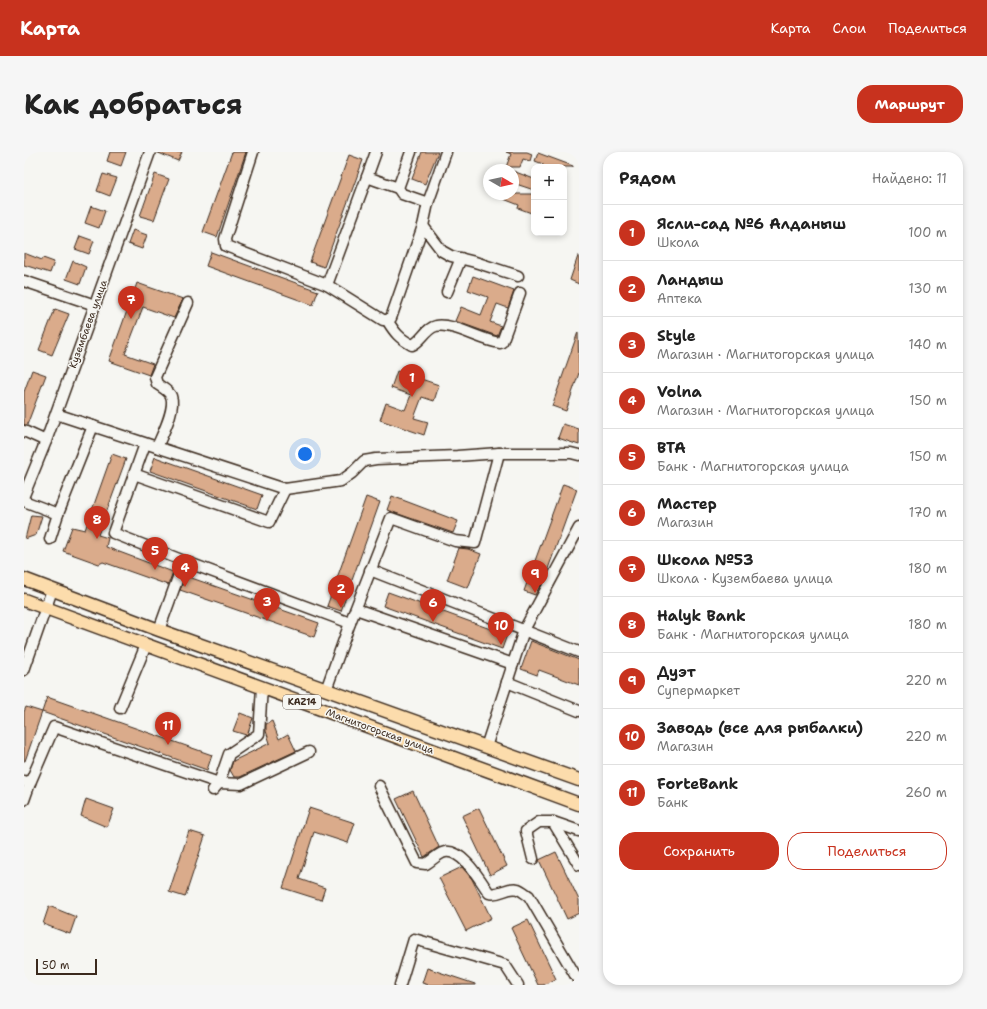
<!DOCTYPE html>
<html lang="ru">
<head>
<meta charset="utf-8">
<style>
	body { margin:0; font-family:"Shantell Sans",sans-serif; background:#f6f6f6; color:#222 }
	.controls { position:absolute; right:12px; top:12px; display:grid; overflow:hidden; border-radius:8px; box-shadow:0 2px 6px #0003 }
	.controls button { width:36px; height:36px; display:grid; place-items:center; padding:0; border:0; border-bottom:1px solid #e0e0e0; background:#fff; color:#222; font:20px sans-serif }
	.compass { position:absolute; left:459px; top:12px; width:36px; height:36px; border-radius:50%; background:#fff; box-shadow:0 2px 6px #0003; rotate:99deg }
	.scale { position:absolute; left:12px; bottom:10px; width:61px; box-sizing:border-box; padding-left:4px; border:2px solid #3b2a1e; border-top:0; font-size:11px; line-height:14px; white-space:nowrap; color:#3b2a1e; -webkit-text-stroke:3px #f6f6f2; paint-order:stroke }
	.you { position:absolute; left:281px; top:302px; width:14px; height:14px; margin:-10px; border:3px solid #fff; border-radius:50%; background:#1a73e8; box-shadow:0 0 0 6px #1a73e833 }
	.badge { display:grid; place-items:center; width:26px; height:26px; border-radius:50%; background:#c8321e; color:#fff; font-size:13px; font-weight:700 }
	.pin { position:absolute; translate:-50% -33px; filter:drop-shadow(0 1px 2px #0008) }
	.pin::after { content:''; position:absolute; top:21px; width:14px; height:12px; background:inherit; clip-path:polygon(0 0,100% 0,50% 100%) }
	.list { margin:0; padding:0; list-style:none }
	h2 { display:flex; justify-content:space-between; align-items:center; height:52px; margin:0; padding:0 16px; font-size:17px }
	h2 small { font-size:13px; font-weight:400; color:#767676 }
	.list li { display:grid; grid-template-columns:26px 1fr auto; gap:12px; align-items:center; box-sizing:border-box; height:56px; padding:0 16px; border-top:1px solid #e0e0e0 }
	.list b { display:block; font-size:15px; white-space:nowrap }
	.list p { margin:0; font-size:13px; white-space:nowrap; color:#767676 }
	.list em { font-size:13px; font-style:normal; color:#767676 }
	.actions { display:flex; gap:8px; padding:12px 16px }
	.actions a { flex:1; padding:9px 0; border:1px solid #c8321e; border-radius:16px; text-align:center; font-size:14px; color:#c8321e }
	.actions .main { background:#c8321e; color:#fff }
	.map { position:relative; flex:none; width:555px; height:833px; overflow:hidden; border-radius:16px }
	header { display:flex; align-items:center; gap:24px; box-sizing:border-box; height:56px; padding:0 20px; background:#c8321e; color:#fff }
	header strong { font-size:19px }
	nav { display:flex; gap:22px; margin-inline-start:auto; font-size:14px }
	.intro { display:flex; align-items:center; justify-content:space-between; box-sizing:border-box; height:96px; padding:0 24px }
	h1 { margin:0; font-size:28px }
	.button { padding:10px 18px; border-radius:16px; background:#c8321e; color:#fff; font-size:14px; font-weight:700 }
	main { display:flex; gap:24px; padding:0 24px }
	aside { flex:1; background:#fff; border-radius:16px; box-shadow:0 2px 6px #0003 }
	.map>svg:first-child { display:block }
	.building { fill:#daab8b; stroke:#3b2a1e }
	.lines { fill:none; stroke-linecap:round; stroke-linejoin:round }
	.minor-casing { stroke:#3b2a1e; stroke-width:13 }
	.major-casing { stroke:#3b2a1e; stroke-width:15 }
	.minor { stroke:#f6f6f2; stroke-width:10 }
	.major { stroke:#fcdcac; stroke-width:12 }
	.labels { text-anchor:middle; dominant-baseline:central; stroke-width:3; stroke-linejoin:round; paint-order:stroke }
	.shield { fill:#f6f6f2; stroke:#73675e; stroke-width:1 }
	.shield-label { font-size:9px; font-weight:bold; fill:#3b2a1e }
	.street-label { font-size:10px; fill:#3b2a1e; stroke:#f6f6f2 }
</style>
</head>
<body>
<header>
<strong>Карта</strong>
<nav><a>Карта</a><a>Слои</a><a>Поделиться</a></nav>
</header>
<div class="intro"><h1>Как добраться</h1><a class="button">Маршрут</a></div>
<main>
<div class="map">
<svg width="555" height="833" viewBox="0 0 555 833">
	<rect width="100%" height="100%" fill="#f6f6f2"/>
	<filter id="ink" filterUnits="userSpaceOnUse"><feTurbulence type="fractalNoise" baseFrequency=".025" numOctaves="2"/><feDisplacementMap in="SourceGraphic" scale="8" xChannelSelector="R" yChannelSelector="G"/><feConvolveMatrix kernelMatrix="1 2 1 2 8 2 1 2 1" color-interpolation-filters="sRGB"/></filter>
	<g filter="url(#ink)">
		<!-- building -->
		<g class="building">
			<path d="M86,0H102L97,14L83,9Z"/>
			<path d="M132,0H158L154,9Z"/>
			<path d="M208,0H222L193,85L179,80Z"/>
			<path d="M398,0H414L401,32L388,27Z"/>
			<path d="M482,0H503L508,2L506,9L499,7L496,15H482L487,2Z"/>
			<path d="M514,1L549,14V15H518L519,12L511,9Z"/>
			<path d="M325,3L339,8L300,115L286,110Z"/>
			<path d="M489,19L510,27V38L489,31Z"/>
			<path d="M79,22L93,26L86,44L73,39Z"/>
			<path d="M131,22L145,27L130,68L116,64Z"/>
			<path d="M467,42H510V62L494,56L495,53Z"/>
			<path d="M67,54L81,59L75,76L61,71Z"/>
			<path d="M109,78L123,83L118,97L104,92Z"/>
			<path d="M56,84L70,89L65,102L51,97Z"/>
			<path d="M187,100L294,139L289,153L182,114Z"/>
			<path d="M0,101L18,108L19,106L30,110L26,121L0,113Z"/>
			<path d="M554,104H555V132L546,128Z"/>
			<path d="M49,109L62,115L56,132L42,127Z"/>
			<path d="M449,124L490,139L484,156L473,152L466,170L477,174L473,184L431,169L437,155L457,163L464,145L444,138Z"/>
			<path d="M113,131L159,147L150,166L119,155L101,202L129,212L125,223L85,209Z"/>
			<path d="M31,157L45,162L28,203L15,198Z"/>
			<path d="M554,180L555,221L542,259L528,254Z"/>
			<path d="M8,218L22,223L3,273H0V240Z"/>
			<path d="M373,219L415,233L410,249L398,245L390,266L404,270L400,283L356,268L362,251L381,258L387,243L367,236Z"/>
			<path d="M539,272L555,277V293L534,286Z"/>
			<path d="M88,302L102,307L74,383L84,386L82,395L149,420L144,433L79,410L75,412L39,399L48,375L61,378Z"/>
			<path d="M131,305L238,343L233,357L126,319Z"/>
			<path d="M539,332L553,337L521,425L511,443L500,439Z"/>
			<path d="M368,344L434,369L429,381L363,358Z"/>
			<path d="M342,345L356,350L317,459L303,454Z"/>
			<path d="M7,363L18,364L12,383L1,387Z"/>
			<path d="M435,396L444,397L457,402L444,436L423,428Z"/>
			<path d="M162,424L295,471L290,485L156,438Z"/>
			<path d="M364,440L483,483L478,497L359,454Z"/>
			<path d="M507,489L555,508V533L515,518L513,523L497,517Z"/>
			<path d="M23,545L188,603L183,618L18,560Z"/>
			<path d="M2,555L18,560L1,609H0V560Z"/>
			<path d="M216,561L229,566L224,581L222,583L209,579Z"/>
			<path d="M248,569L255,587L264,582L272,599L216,625H210L206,618L209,609L246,591L242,579V572Z"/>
			<path d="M389,639L415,695L400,705L372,647Z"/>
			<path d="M62,647L90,657L83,675L57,664Z"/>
			<path d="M285,656L331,671L324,691L290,680L275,727L301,736L297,748L259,736Z"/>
			<path d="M455,656L483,714L466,723L438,664Z"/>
			<path d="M165,679L181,684L161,745L145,740Z"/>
			<path d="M532,700L555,748V761L543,767L515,708Z"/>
			<path d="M438,715L448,727L467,766L442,779L415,726Z"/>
			<path d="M25,754L52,765L46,782L19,772Z"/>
			<path d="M504,768L532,827L519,833H514L487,776Z"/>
			<path d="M403,816L451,832V833H405L398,831Z"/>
		</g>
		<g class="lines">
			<defs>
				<g id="minor">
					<path d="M229,0L201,87L202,94L303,133L359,168H363L367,166L399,74L418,99L427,104L451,110L494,124"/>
					<path d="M352,0L343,25L374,36"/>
					<path d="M387,0L374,36L378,42L404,51L422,0"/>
					<path d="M399,74L404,51"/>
					<path d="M0,129L71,153"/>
					<path d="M303,133L343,25"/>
					<path d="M423,140L437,106"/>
					<path d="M363,168C371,181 375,186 388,193C397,190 402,176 412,174C428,170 458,189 476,191L478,190L496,141"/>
					<path d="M32,262L261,337L245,370L110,322"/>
					<path d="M0,279L22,289"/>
					<path d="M121,292L89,381L160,409L326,471L367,366L431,389L451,391L475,301L433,304L352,307L340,309L328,321L317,329L261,337"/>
					<path d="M133,295C138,283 152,257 147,244C145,239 137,235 133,232L131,225L164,151"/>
					<path d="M475,301H547L555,303"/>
					<path d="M0,343L22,289L126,0"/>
					<path d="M0,349L34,362"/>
					<path d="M26,387L34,362L69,274"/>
					<path d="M346,418L555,500"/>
					<path d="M332,457L489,512"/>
					<path d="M135,478L160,409"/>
					<path d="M0,518L28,438"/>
					<path d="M483,530L555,559"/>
					<path d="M302,538L326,471"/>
					<path d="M96,556L122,493"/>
					<path d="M462,595L500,478L555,376"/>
					<path d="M0,629L6,631L30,575L195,631L205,602L235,582L238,535"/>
					<path d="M355,634L393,711L402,712C407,709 412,704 418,701C436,693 457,729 465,741C476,744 483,734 494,737C497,738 502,742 505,744L554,828"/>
					<path d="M189,638L195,631L217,632L285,600"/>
					<path d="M0,648L6,631"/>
					<path d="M529,670L555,679"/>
					<path d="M509,707L502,679L515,670H529L555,713"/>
					<path d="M376,833L390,787L481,813L494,833"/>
				</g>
				<g id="major">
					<path d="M0,427L135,478L555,628"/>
					<path d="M0,448L555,652"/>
				</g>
			</defs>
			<!-- minor casing -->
			<use href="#minor" class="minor-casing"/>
			<!-- major casing -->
			<use href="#major" class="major-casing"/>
			<!-- minor -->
			<use href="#minor" class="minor"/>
			<!-- major -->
			<use href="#major" class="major"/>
		</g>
	</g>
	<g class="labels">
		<!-- shield labels -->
		<rect class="shield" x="259" y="543" width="38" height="14" rx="3"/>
		<g class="shield-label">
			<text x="278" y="550">KAZ14</text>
		</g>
		<!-- street labels -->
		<g class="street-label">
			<text transform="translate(64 172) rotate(-70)">Кузембаева улица</text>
			<text transform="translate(356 579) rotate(20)">Магнитогорская улица</text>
		</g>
	</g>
</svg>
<div class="controls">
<button>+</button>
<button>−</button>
</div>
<svg class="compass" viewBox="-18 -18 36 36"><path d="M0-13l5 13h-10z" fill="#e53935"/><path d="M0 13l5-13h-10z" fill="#767676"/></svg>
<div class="scale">50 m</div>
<div class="you"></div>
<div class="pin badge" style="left:388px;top:245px">1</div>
<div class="pin badge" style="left:317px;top:456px">2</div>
<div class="pin badge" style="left:243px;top:469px">3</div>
<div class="pin badge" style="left:161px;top:435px">4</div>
<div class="pin badge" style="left:131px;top:418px">5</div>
<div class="pin badge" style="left:409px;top:470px">6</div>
<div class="pin badge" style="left:107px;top:167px">7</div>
<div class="pin badge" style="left:73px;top:387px">8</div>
<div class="pin badge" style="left:511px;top:441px">9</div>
<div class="pin badge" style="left:477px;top:493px">10</div>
<div class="pin badge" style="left:144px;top:593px">11</div>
</div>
<aside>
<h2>Рядом<small>Найдено: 11</small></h2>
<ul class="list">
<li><span class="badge">1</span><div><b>Ясли-сад №6 Алданыш</b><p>Школа</p></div><em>100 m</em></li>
<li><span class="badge">2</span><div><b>Ландыш</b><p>Аптека</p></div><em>130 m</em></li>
<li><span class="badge">3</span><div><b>Style</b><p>Магазин · Магнитогорская улица</p></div><em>140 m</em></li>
<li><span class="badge">4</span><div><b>Volna</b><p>Магазин · Магнитогорская улица</p></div><em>150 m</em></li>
<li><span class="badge">5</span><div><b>BTA</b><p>Банк · Магнитогорская улица</p></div><em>150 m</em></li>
<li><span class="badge">6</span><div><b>Мастер</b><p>Магазин</p></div><em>170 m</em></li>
<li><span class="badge">7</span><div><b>Школа №53</b><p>Школа · Кузембаева улица</p></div><em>180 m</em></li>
<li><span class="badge">8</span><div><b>Halyk Bank</b><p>Банк · Магнитогорская улица</p></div><em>180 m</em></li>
<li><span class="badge">9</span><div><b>Дуэт</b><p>Супермаркет</p></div><em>220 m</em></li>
<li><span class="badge">10</span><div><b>Заводь (все для рыбалки)</b><p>Магазин</p></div><em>220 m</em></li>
<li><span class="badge">11</span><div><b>ForteBank</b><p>Банк</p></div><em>260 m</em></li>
</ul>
<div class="actions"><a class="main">Сохранить</a><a>Поделиться</a></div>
</aside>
</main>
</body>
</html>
